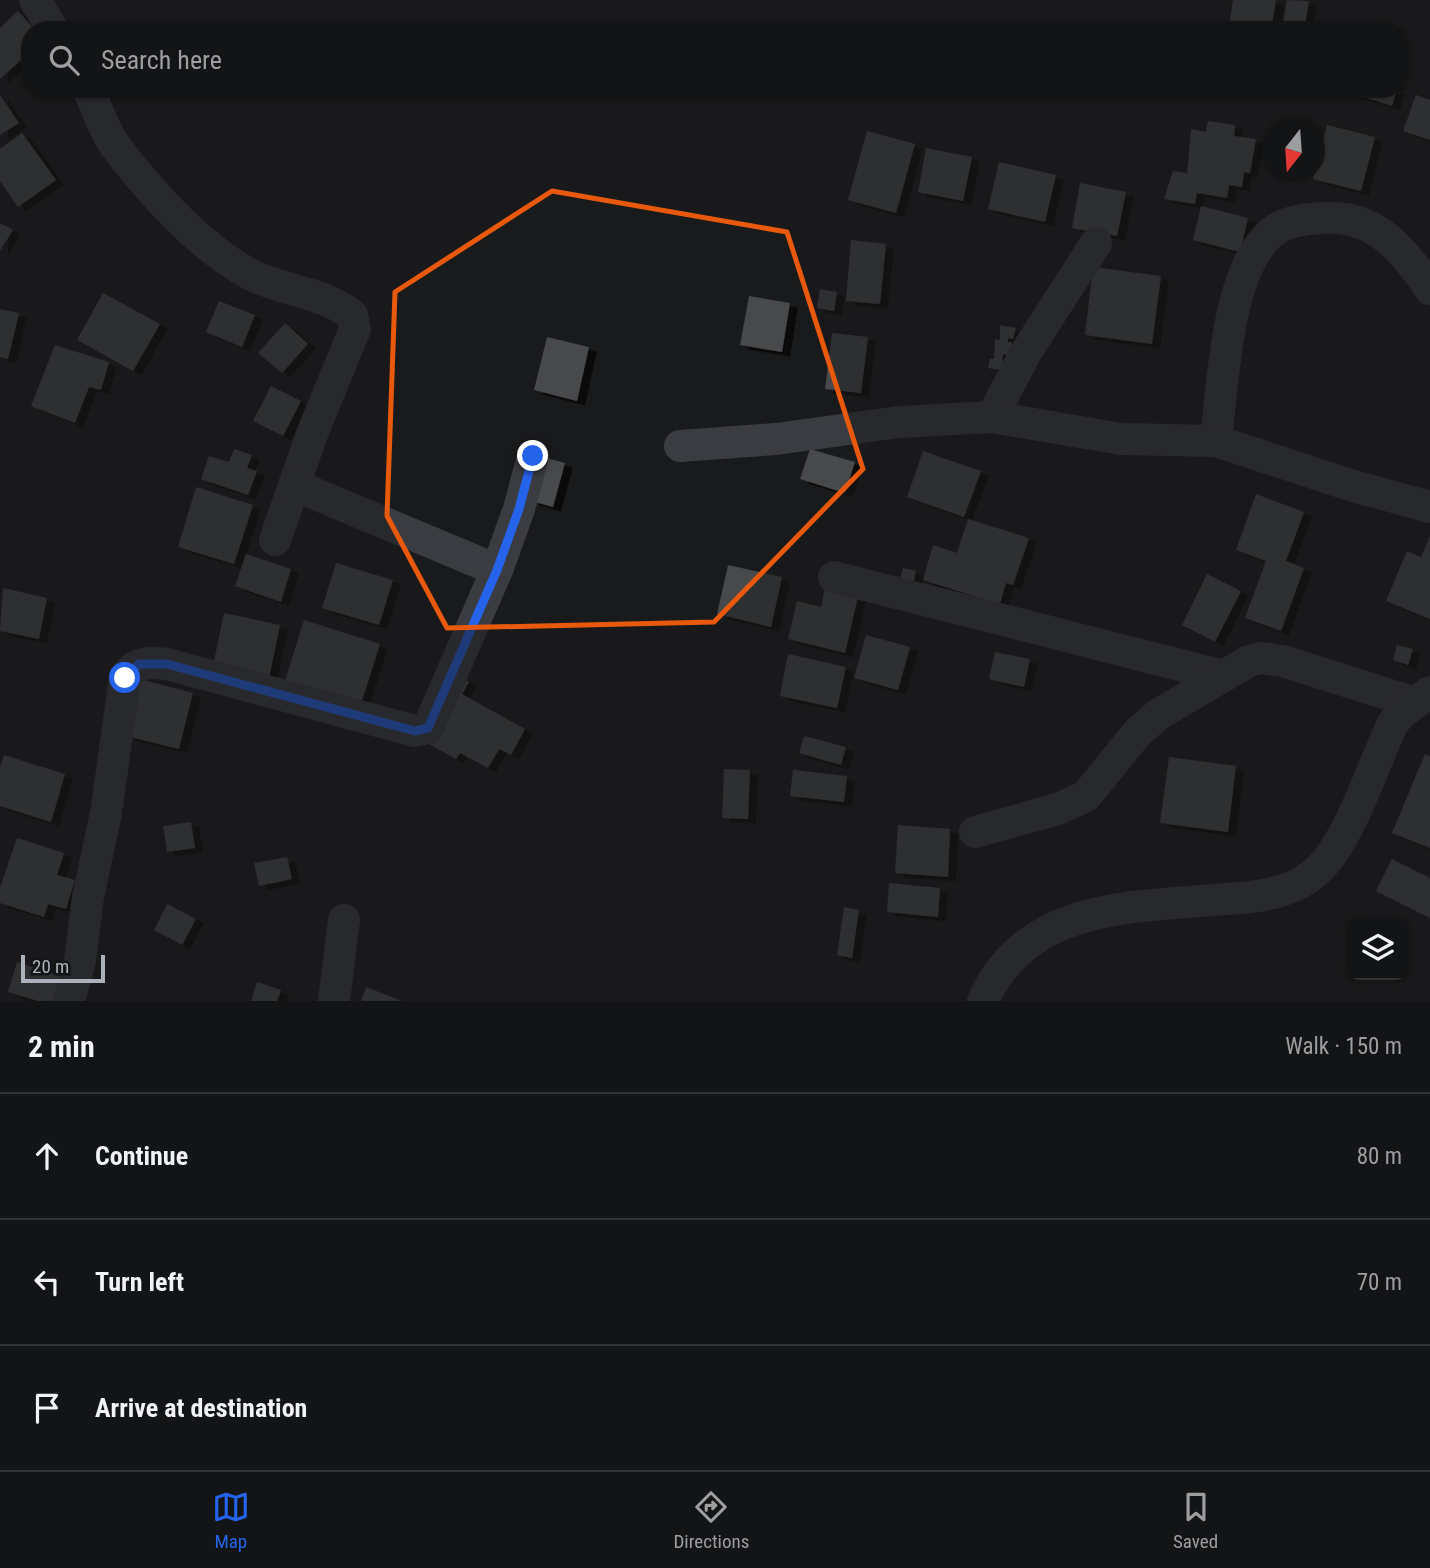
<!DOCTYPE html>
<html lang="en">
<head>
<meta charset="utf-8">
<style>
	body { margin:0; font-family:"Roboto Condensed",sans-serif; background:#1c1d1e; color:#f1f3f6 }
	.controls { position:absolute; right:21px; bottom:21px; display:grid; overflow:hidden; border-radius:14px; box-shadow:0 2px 5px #0004 }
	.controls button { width:63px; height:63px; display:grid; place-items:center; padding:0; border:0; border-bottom:2px solid #323334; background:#131415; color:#f1f3f6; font:35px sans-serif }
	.compass { position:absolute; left:1262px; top:119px; width:63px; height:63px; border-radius:50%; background:#131415; box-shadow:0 2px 5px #0004; rotate:197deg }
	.scale { position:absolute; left:21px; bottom:18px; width:84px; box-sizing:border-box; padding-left:7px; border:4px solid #acb2bb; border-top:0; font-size:19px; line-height:24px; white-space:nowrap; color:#acb2bb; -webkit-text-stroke:5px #141517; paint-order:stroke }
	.stop { position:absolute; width:21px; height:21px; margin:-16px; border:5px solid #2563eb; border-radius:50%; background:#fff }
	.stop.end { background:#2563eb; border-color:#fff; box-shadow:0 2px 7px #0008 }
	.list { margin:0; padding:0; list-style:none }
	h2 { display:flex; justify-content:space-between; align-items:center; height:91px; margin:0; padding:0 28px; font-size:30px }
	h2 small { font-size:23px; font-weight:400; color:#9d9ea0 }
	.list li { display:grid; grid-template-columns:46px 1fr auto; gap:21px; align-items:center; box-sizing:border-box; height:126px; padding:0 28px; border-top:2px solid #323334 }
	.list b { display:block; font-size:26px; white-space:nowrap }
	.list em { font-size:23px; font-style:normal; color:#9d9ea0 }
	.icon { flex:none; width:38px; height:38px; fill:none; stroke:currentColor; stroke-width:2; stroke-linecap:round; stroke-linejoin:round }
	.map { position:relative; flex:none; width:1430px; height:1001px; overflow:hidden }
	.search { position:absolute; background:#131415; box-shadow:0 2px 5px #0004; left:21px; right:21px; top:21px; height:77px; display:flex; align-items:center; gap:18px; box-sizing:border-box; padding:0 24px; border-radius:28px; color:#9d9ea0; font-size:26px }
	.sheet { height:469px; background:#131415 }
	nav { display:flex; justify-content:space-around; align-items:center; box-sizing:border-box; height:98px; border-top:2px solid #323334; background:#131415; font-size:19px; color:#9d9ea0 }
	nav a { display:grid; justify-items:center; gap:4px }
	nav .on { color:#2563eb }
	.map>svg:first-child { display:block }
	.building { fill:#46484c; filter:url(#shadow) }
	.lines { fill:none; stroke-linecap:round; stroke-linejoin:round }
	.minor { stroke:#3a3c41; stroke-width:32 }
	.route { stroke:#2563eb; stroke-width:9 }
	.marked { fill:none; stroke:#e8590c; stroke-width:5; stroke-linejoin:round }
</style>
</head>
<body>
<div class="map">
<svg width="1430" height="1001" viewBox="0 0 1430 1001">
	<defs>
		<filter id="shadow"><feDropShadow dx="8" dy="4.5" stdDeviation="0" flood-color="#0009"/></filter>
	</defs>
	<rect width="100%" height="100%" fill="#191a1c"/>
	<!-- building -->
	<g class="building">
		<path d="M1233,0H1276L1271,30L1229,27Z"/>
		<path d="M1287,0L1309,1L1304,30H1282Z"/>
		<path d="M18,11L35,30H30V52L0,79V28Z"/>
		<path d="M1387,23L1389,30H1358V29Z"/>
		<path d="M1338,89H1397L1392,106Z"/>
		<path d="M0,95L19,123L0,135Z"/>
		<path d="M1416,95L1430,100V140L1403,131Z"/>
		<path d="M1208,121L1235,125L1234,136L1256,139L1250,173L1244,172L1242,187L1229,185L1227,198L1197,193L1195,204L1164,199L1173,171L1187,173L1191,129L1206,132Z"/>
		<path d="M1327,125L1375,137L1361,191L1313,179Z"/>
		<path d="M867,131L915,144L896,213L848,200Z"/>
		<path d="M22,133L56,180L18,207L0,181V149Z"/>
		<path d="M926,148L972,157L963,201L918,192Z"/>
		<path d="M999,162L1056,175L1045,222L988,209Z"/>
		<path d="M1080,183L1126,192L1117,236L1072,228Z"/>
		<path d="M1201,206L1248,218L1240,252L1193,240Z"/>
		<path d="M0,223L13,230L0,251Z"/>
		<path d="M851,240L886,244L880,304L846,301Z"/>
		<path d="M1093,267L1161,276L1152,344L1085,335Z"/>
		<path d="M820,289L837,292L834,311L817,308Z"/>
		<path d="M103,293L160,324L133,371L77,340Z"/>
		<path d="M749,296L790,303L782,352L740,345Z"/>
		<path d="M219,301L255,315L242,347L206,332Z"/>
		<path d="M0,309L19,313L8,359L0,357Z"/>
		<path d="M285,323L308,344L282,373L258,353Z"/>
		<path d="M1000,325L1016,328L1013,339L1008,338V342H1012L1010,356L1003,354L1002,361H1007L1005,371L988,368L990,359H994L995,339L1000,340Z"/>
		<path d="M832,333L868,337L861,393L825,389Z"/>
		<path d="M547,337L589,347L577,401L534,390Z"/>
		<path d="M55,345L109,362L101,390L89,387L75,423L31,406Z"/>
		<path d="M271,386L301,401L283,436L253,421Z"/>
		<path d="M234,449L252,455L247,468L257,471L248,495L201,479L209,456L229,462Z"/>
		<path d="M810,449L855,462L845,493L800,479Z"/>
		<path d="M923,451L981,471L964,517L907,497Z"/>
		<path d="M543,457L565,463L553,507L531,501Z"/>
		<path d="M196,487L253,505L234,564L178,547Z"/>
		<path d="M1256,494L1304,512L1286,561L1304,568L1281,631L1245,618L1266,561L1236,550Z"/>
		<path d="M968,519L1029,538L1013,585L1006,583L1000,604L923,580L933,545L957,553Z"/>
		<path d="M1430,536V619L1386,601L1407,551L1421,557Z"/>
		<path d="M246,554L291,569L281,602L235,586Z"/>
		<path d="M336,563L393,580L379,625L322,608Z"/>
		<path d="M728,565L782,577L771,627L717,614Z"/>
		<path d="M903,568L916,571L912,588L898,585Z"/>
		<path d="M1207,574L1241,591L1215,642L1182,625Z"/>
		<path d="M3,588L47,598L39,639L0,631Z"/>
		<path d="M825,588L858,596L845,653L788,639L797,601L821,607Z"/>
		<path d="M224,613L280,625L269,678L213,666Z"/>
		<path d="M304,620L380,644L360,707L284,684Z"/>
		<path d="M866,635L910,647L898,690L854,678Z"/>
		<path d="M1397,645L1413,649L1408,665L1393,660Z"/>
		<path d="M995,652L1030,659L1024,687L989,679Z"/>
		<path d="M788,654L846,667L837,708L780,696Z"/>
		<path d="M457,675L469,682L462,694L525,729L511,755L499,749L488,768L460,753L456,759L429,744Z"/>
		<path d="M140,679L193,693L179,749L126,736Z"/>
		<path d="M804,736L846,747L841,765L799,753Z"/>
		<path d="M1425,754L1430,756V848L1392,833Z"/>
		<path d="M4,755L65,774L51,822L0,806V767Z"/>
		<path d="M1169,757L1236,766L1228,832L1160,823Z"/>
		<path d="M724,769L750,770L748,819L722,818Z"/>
		<path d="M793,770L847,776L844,802L790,796Z"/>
		<path d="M191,822L195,848L167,852L163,826Z"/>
		<path d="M898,825L950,829L948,877L895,873Z"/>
		<path d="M17,838L64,853L57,875L75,880L66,909L48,904L44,917L0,903V888Z"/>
		<path d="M287,857L292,879L259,886L254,863Z"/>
		<path d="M1392,859L1430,878V918L1376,891Z"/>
		<path d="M889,883L940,888L938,917L887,912Z"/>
		<path d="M167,904L196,919L182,945L154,930Z"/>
		<path d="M844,907L859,910L852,958L837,955Z"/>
		<path d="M17,962L63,977L55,1001H38L8,992Z"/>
		<path d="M257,982L281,990L277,1001H251Z"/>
		<path d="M366,987L402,1001H361Z"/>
	</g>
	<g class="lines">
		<!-- minor -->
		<g class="minor">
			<path d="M35,0L53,30"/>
			<path d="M88,89C97,108 104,131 116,147C150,192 199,246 248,273C280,291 322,291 352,315L355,329L312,434L275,540"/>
			<path d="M992,417L1026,352L1096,243"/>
			<path d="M1216,441C1223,385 1226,265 1275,230C1291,219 1314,218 1332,218C1378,218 1406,253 1430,289"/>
			<path d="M680,446L776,439L899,422L992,417L1121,439L1216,441L1350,485L1430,507"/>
			<path d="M294,485L497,570"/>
			<path d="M834,577L1223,676"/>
			<path d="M975,832L1058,809L1086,796L1138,732L1159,714L1249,661L1261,658L1283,661L1415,703"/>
			<path d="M69,1001L80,961L88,897L106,813L125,678C135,661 150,662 167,664L415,731L428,728L497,570L519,509L533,456"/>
			<path d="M334,1001L344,920"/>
			<path d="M983,1001C1026,902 1136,907 1227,899C1260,897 1296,893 1321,867C1350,837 1373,766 1392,725L1400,714L1430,692"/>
		</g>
	</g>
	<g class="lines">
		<!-- route -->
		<path class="route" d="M125,678L139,664H167L415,731L428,728L497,570L519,509L533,456"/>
	</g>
	<!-- marked area -->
	<path d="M0 0H1430V1001H0ZM552,191L787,232L863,469L714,622L447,628L387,516L395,292Z" fill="#191a1c" fill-opacity=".55" fill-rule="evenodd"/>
	<path class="marked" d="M552,191L787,232L863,469L714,622L447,628L387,516L395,292Z"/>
</svg>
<div class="controls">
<button><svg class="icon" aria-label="layers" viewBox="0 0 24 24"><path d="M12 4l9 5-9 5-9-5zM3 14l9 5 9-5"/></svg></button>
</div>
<svg class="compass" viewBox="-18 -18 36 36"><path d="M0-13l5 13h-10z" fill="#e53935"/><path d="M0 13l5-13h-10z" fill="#9d9ea0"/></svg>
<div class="scale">20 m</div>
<div class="stop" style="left:125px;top:678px"></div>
<div class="stop end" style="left:533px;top:456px"></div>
<div class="search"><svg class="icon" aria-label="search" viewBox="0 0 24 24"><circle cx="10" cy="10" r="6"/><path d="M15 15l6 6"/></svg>Search here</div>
</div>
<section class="sheet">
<h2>2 min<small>Walk · 150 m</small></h2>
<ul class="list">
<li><svg class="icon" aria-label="ahead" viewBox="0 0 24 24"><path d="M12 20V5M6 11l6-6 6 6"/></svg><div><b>Continue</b></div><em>80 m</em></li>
<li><svg class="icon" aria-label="left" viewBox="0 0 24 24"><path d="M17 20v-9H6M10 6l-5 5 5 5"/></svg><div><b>Turn left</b></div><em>70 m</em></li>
<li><svg class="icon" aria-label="arrive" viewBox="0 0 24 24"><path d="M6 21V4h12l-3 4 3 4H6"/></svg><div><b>Arrive at destination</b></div></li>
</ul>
</section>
<nav>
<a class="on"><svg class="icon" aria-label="map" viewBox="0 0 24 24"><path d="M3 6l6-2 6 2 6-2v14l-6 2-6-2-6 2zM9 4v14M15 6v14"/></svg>Map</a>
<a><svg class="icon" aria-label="directions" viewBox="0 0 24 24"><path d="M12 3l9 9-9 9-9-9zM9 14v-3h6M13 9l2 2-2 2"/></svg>Directions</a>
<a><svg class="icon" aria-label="saved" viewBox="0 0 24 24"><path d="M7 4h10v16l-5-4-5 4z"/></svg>Saved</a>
</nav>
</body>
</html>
